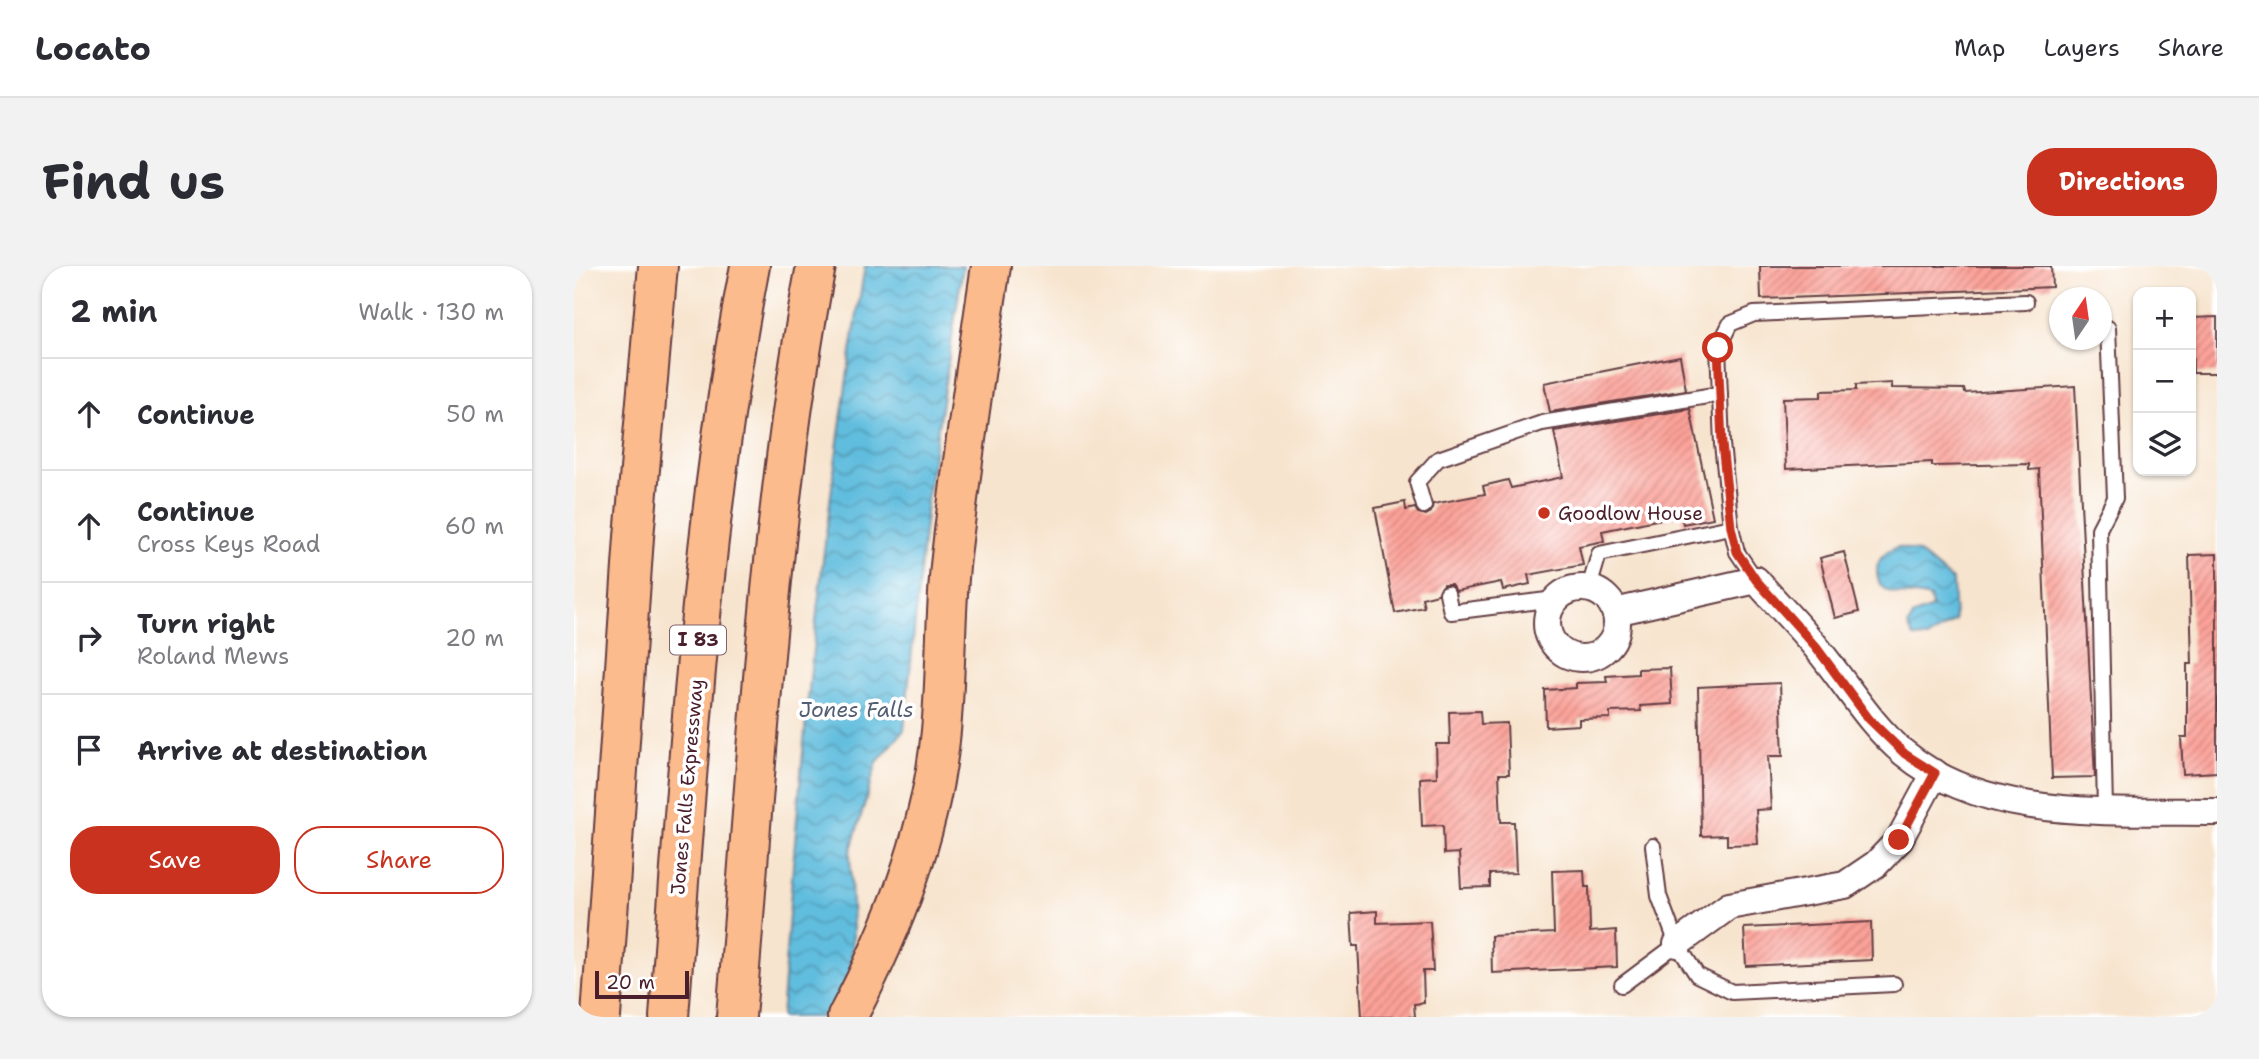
<!DOCTYPE html>
<html lang="en">
<head>
<meta charset="utf-8">
<style>
	body { margin:0; font-family:"Shantell Sans",sans-serif; background:#f2f2f3; color:#2b2b33 }
	.controls { position:absolute; right:21px; top:21px; display:grid; overflow:hidden; border-radius:14px; box-shadow:0 2px 5px #0004 }
	.controls button { width:63px; height:63px; display:grid; place-items:center; padding:0; border:0; border-bottom:2px solid #e1e1e2; background:#fff; color:#2b2b33; font:35px sans-serif }
	.compass { position:absolute; left:1475px; top:21px; width:63px; height:63px; border-radius:50%; background:#fff; box-shadow:0 2px 5px #0004; rotate:13deg }
	.scale { position:absolute; left:21px; bottom:18px; width:94px; box-sizing:border-box; padding-left:7px; border:4px solid #4a1f2b; border-top:0; font-size:19px; line-height:24px; white-space:nowrap; color:#4a1f2b; -webkit-text-stroke:5px #fff; paint-order:stroke }
	.stop { position:absolute; width:21px; height:21px; margin:-16px; border:5px solid #c8321e; border-radius:50%; background:#fff }
	.stop.end { background:#c8321e; border-color:#fff; box-shadow:0 2px 7px #0008 }
	.list { margin:0; padding:0; list-style:none }
	h2 { display:flex; justify-content:space-between; align-items:center; height:91px; margin:0; padding:0 28px; font-size:30px }
	h2 small { font-size:23px; font-weight:400; color:#7c7c81 }
	.list li { display:grid; grid-template-columns:46px 1fr auto; gap:21px; align-items:center; box-sizing:border-box; height:112px; padding:0 28px; border-top:2px solid #e1e1e2 }
	.list b { display:block; font-size:26px; white-space:nowrap }
	.list p { margin:0; font-size:23px; white-space:nowrap; color:#7c7c81 }
	.list em { font-size:23px; font-style:normal; color:#7c7c81 }
	.actions { display:flex; gap:14px; padding:21px 28px }
	.actions a { flex:1; padding:16px 0; border:2px solid #c8321e; border-radius:28px; text-align:center; font-size:24px; color:#c8321e }
	.actions .main { background:#c8321e; color:#fff }
	.icon { flex:none; width:38px; height:38px; fill:none; stroke:currentColor; stroke-width:2; stroke-linecap:round; stroke-linejoin:round }
	.map { position:relative; flex:none; width:1643px; height:751px; overflow:hidden; border-radius:28px }
	header { display:flex; align-items:center; gap:42px; box-sizing:border-box; height:98px; padding:0 35px; background:#fff; border-bottom:2px solid #e1e1e2 }
	header strong { font-size:33px }
	nav { display:flex; gap:38px; margin-inline-start:auto; font-size:24px }
	.intro { display:flex; align-items:center; justify-content:space-between; box-sizing:border-box; height:168px; padding:0 42px }
	h1 { margin:0; font-size:49px }
	.button { padding:18px 32px; border-radius:28px; background:#c8321e; color:#fff; font-size:24px; font-weight:700 }
	main { display:flex; gap:42px; padding:0 42px }
	aside { flex:1; background:#fff; border-radius:28px; box-shadow:0 2px 5px #0004 }
	.map>svg:first-child { display:block }
	.water { fill:url(#water-waves); stroke:#556e84; stroke-width:2 }
	.building { fill:url(#building-hatch) }
	.lines { fill:none; stroke-linecap:round; stroke-linejoin:round }
	.service-casing { stroke:#643d43; stroke-width:18 }
	.minor-casing { stroke:#643d43; stroke-width:30 }
	.motorway-casing { stroke:#643d43; stroke-width:42 }
	.service { stroke:#fff; stroke-width:14 }
	.minor { stroke:#fff; stroke-width:26 }
	.motorway { stroke:#fbbb8c; stroke-width:38 }
	.route { stroke:#c8321e; stroke-width:9 }
	.poi-dot { fill:#c8321e; stroke:#fff; stroke-width:2.5 }
	.labels { text-anchor:middle; dominant-baseline:central; stroke-width:7; stroke-linejoin:round; paint-order:stroke }
	.shield { fill:#fff; stroke:#80626b; stroke-width:2 }
	.shield-label { font-size:18px; font-weight:bold; fill:#4a1f2b }
	.poi-label { font-size:19px; fill:#4a1f2b; stroke:#fff; text-anchor:start }
	.street-label { font-size:19px; fill:#4a1f2b; stroke:#fff }
	.water-label { font-size:21px; font-style:italic; fill:#535e73; stroke:#fff }
</style>
</head>
<body>
<header>
<strong>Locato</strong>
<nav><a>Map</a><a>Layers</a><a>Share</a></nav>
</header>
<div class="intro"><h1>Find us</h1><a class="button">Directions</a></div>
<main>
<aside>
<h2>2 min<small>Walk · 130 m</small></h2>
<ul class="list">
<li><svg class="icon" aria-label="ahead" viewBox="0 0 24 24"><path d="M12 20V5M6 11l6-6 6 6"/></svg><div><b>Continue</b></div><em>50 m</em></li>
<li><svg class="icon" aria-label="ahead" viewBox="0 0 24 24"><path d="M12 20V5M6 11l6-6 6 6"/></svg><div><b>Continue</b><p>Cross Keys Road</p></div><em>60 m</em></li>
<li><svg class="icon" aria-label="right" viewBox="0 0 24 24"><path d="M7 20v-9h11M14 6l5 5-5 5"/></svg><div><b>Turn right</b><p>Roland Mews</p></div><em>20 m</em></li>
<li><svg class="icon" aria-label="arrive" viewBox="0 0 24 24"><path d="M6 21V4h12l-3 4 3 4H6"/></svg><div><b>Arrive at destination</b></div></li>
</ul>
<div class="actions"><a class="main">Save</a><a>Share</a></div>
</aside>
<div class="map">
<svg width="1643" height="751" viewBox="0 0 1643 751">
	<defs>
		<pattern id="water-waves" width="16" height="10" patternUnits="userSpaceOnUse" patternTransform="scale(1.75)"><rect width="16" height="10" fill="#60bdde"/><path d="M0 5q4-4 8 0t8 0" fill="none" stroke="#5199b4"/></pattern>
		<pattern id="building-hatch" width="6" height="6" patternUnits="userSpaceOnUse" patternTransform="scale(1.75)"><rect width="6" height="6" fill="#fca299"/><path d="M-1 1l2-2M0 6l6-6M5 7l2-2" fill="none" stroke="#ce837d"/></pattern>
	</defs>
	<rect width="100%" height="100%" fill="#fff"/>
	<filter id="ink" filterUnits="userSpaceOnUse"><feTurbulence type="fractalNoise" baseFrequency=".0143" numOctaves="2"/><feDisplacementMap in="SourceGraphic" scale="14" xChannelSelector="R" yChannelSelector="G"/><feConvolveMatrix kernelMatrix="1 2 1 2 8 2 1 2 1" color-interpolation-filters="sRGB"/></filter>
	<filter id="wash" filterUnits="userSpaceOnUse"><feTurbulence type="fractalNoise" baseFrequency=".00686" numOctaves="4" result="noise"/><feDisplacementMap in="SourceGraphic" scale="28" xChannelSelector="R" yChannelSelector="G"/><feGaussianBlur stdDeviation="1.57" result="paint"/><feColorMatrix in="noise" values="0 0 0 0 0 0 0 0 0 0 0 0 0 0 0 0 0 1.4 0 .05"/><feComposite in="paint" operator="in"/></filter>
	<g filter="url(#wash)">
		<rect width="100%" height="100%" fill="#f7e4ce"/>
		<!-- water -->
		<g class="water">
			<path d="M291,0H389L354,227L330,464L303,496L276,587L279,664L276,751H207C226,499 248,249 291,0Z"/>
			<path d="M1324,281L1344,286L1379,315L1381,355L1354,372L1340,371L1334,360L1340,349L1358,342L1356,332C1338,325 1303,336 1303,305C1303,292 1313,285 1324,281Z"/>
		</g>
		<g id="blocks">
			<!-- building -->
			<g class="building">
				<path d="M1186,0H1477L1478,21L1187,33Z"/>
				<path d="M1643,51V107H1619L1617,52Z"/>
				<path d="M1106,90L1112,124L976,146L970,117Z"/>
				<path d="M1318,117V122L1390,123L1391,127L1501,120L1521,511L1478,512L1465,203L1455,204V198L1358,200V196L1212,203L1209,132L1247,131V125L1282,124V119Z"/>
				<path d="M1116,143L1139,252L1109,258L1107,249L1028,265L1030,275L1005,280L1009,299L954,309L956,318L929,324L927,316L882,325L877,318H870L864,328L848,332L850,341L821,347L801,242L831,236L832,244L841,242L844,247L852,249L857,246L859,238L911,228L909,220L934,214L937,222L989,211L980,165Z"/>
				<path d="M1270,286L1285,346L1261,352L1246,292Z"/>
				<path d="M1643,288V506L1609,508L1607,471H1613V398H1618L1615,289Z"/>
				<path d="M1096,402L1098,438L1066,440L1067,445L1036,446V452L1005,453V459L972,461L971,424L1002,422V417L1033,416L1032,410L1064,408V403Z"/>
				<path d="M1206,417L1209,490H1194L1197,543L1182,544L1184,578L1153,579V569L1127,570L1124,421Z"/>
				<path d="M906,445L907,458L933,457L935,508H925L927,556H940L942,607L916,608V621L887,622L885,587L870,588L869,559L848,560L846,512L863,511L862,478H876L875,446Z"/>
				<path d="M1010,604L1011,621H1015L1016,666L1042,664L1043,701L918,707L917,670L980,667L978,605Z"/>
				<path d="M803,645V657L856,655L859,705H849L850,737L840,738L841,751H788L784,680H779L777,647Z"/>
				<path d="M1297,656L1298,694L1172,700L1170,662Z"/>
			</g>
		</g>
	</g>
	<g filter="url(#ink)">
		<use href="#blocks" fill-opacity="0" stroke="#643d43" stroke-width="2"/>
		<g class="lines">
			<defs>
				<g id="service">
					<path d="M850,240L843,216L864,193L968,157L1146,128"/>
					<path d="M1182,314L1163,286L1157,261L1148,178L1144,82L1156,58L1180,48L1452,36"/>
					<path d="M1015,322L1025,288L1157,261"/>
					<path d="M873,327L877,346L981,333"/>
					<path d="M1531,544L1525,263L1541,232L1534,62"/>
					<path d="M1079,580L1085,630L1103,678L1123,709L1158,726L1320,718"/>
					<path d="M1048,719L1103,678"/>
				</g>
				<g id="minor">
					<circle cx="1008" cy="357" r="35"/>
					<path d="M1041,346L1182,314C1201,336 1223,358 1242,381C1272,417 1294,457 1330,487C1415,557 1541,544 1643,546"/>
					<path d="M1103,678L1155,640L1271,619L1302,598L1325,574L1361,507"/>
				</g>
				<g id="motorway">
					<path d="M27,751L60,271L84,0"/>
					<path d="M95,751C114,500 128,248 176,0"/>
					<path d="M162,751C183,501 195,247 242,0"/>
					<path d="M273,751C319,664 358,563 367,465C372,410 371,355 376,300C387,200 402,100 417,0"/>
				</g>
			</defs>
			<!-- service casing -->
			<use href="#service" class="service-casing"/>
			<!-- minor casing -->
			<use href="#minor" class="minor-casing"/>
			<!-- motorway casing -->
			<use href="#motorway" class="motorway-casing"/>
			<!-- service -->
			<use href="#service" class="service"/>
			<!-- minor -->
			<use href="#minor" class="minor"/>
			<!-- motorway -->
			<use href="#motorway" class="motorway"/>
		</g>
	</g>
	<g class="lines" filter="url(#ink)">
		<!-- route -->
		<path class="route" d="M1144,82L1148,178L1157,261L1163,286L1182,314L1242,381L1295,453L1331,488L1361,507L1325,574"/>
	</g>
	<!-- markers -->
	<circle class="poi-dot" cx="970" cy="247" r="7"/>
	<g class="labels">
		<!-- shield labels -->
		<rect class="shield" x="96" y="359.5" width="56" height="29" rx="5"/>
		<g class="shield-label">
			<text x="124" y="374">I 83</text>
		</g>
		<!-- poi labels -->
		<g class="poi-label">
			<text x="984" y="247">Goodlow House</text>
		</g>
		<!-- street labels -->
		<g class="street-label">
			<text transform="translate(113 521) rotate(-85)">Jones Falls Expressway</text>
		</g>
		<!-- water labels -->
		<g class="water-label">
			<text x="282" y="444">Jones Falls</text>
		</g>
	</g>
</svg>
<div class="controls">
<button>+</button>
<button>−</button>
<button><svg class="icon" aria-label="layers" viewBox="0 0 24 24"><path d="M12 4l9 5-9 5-9-5zM3 14l9 5 9-5"/></svg></button>
</div>
<svg class="compass" viewBox="-18 -18 36 36"><path d="M0-13l5 13h-10z" fill="#e53935"/><path d="M0 13l5-13h-10z" fill="#7c7c81"/></svg>
<div class="scale">20 m</div>
<div class="stop" style="left:1144px;top:82px"></div>
<div class="stop end" style="left:1325px;top:574px"></div>
</div>
</main>
</body>
</html>
